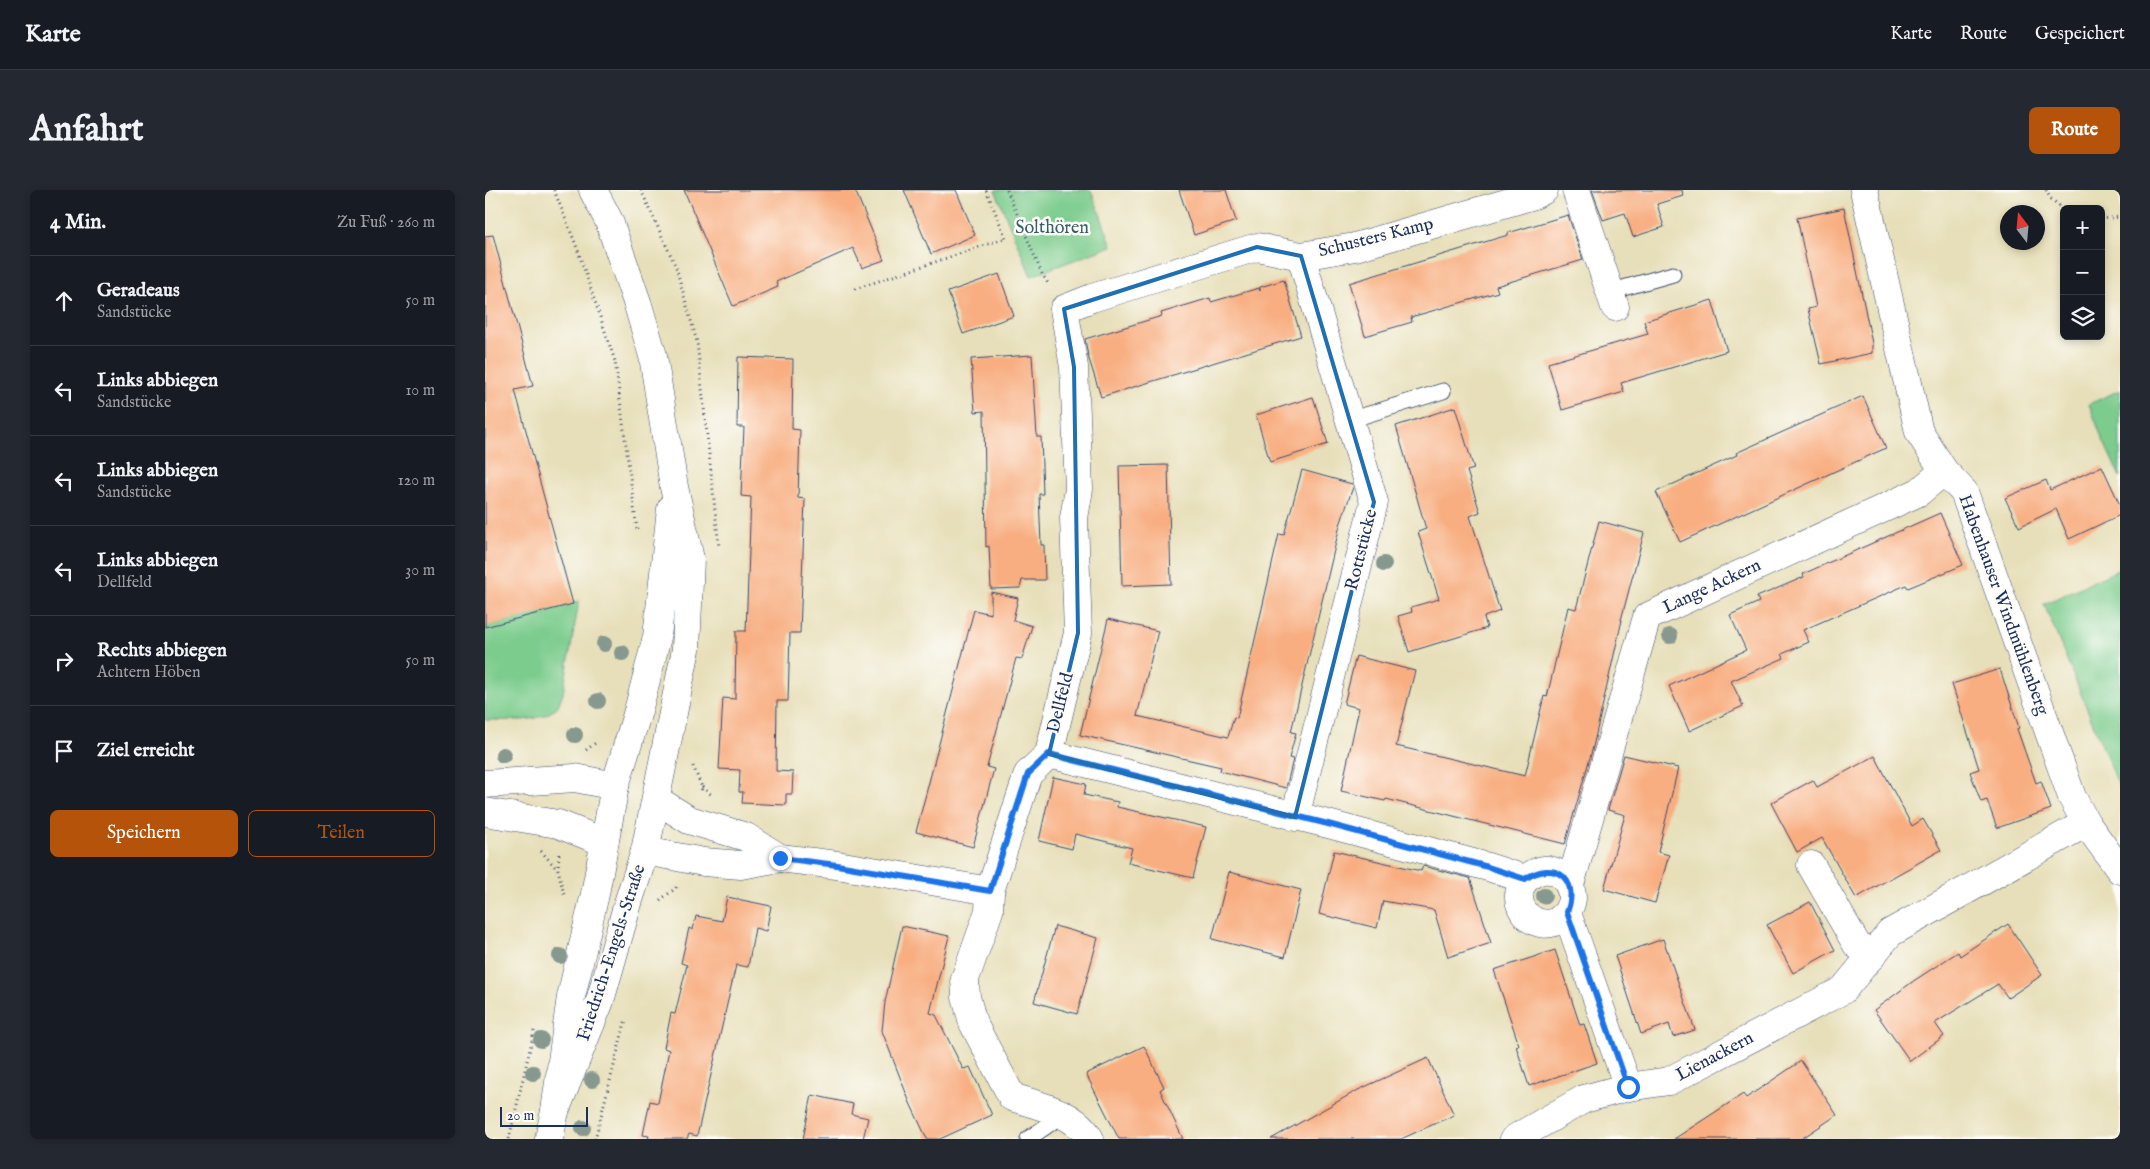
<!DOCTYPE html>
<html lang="de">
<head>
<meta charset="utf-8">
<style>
	body { margin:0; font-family:"IM FELL English",serif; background:#242831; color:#f1f3f6 }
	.controls { position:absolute; right:15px; top:15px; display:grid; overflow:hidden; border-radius:8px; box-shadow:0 2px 8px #0003 }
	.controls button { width:45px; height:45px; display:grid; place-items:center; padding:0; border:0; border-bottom:1px solid #363941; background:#171b24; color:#f1f3f6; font:25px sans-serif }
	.compass { position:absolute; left:1515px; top:15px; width:45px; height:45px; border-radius:50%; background:#171b24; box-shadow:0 2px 8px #0003; rotate:344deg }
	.scale { position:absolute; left:15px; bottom:12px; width:88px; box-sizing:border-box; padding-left:5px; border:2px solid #1b2f5e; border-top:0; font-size:14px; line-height:18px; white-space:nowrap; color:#1b2f5e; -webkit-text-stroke:4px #fdfcf7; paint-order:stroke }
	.stop { position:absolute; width:15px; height:15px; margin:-11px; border:4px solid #1a73e8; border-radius:50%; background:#fff }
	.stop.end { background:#1a73e8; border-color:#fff; box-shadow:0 1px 5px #0008 }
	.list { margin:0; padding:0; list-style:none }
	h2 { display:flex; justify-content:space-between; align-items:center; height:65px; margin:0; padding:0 20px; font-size:21px }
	h2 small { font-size:16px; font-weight:400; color:#9ea1a6 }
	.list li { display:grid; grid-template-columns:32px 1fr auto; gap:15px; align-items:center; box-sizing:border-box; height:90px; padding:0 20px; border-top:1px solid #363941 }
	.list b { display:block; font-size:19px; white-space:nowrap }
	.list p { margin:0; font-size:16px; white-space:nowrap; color:#9ea1a6 }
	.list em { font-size:16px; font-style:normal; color:#9ea1a6 }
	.actions { display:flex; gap:10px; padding:15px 20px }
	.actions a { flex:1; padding:11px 0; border:1px solid #b45309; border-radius:8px; text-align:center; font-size:18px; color:#b45309 }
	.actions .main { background:#b45309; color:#fff }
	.icon { flex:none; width:28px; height:28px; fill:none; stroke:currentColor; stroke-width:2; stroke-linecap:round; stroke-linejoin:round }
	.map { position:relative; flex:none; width:1635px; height:949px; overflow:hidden; border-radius:8px }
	header { display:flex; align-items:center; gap:30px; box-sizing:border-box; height:70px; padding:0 25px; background:#171b24; border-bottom:1px solid #363941 }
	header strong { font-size:24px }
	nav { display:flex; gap:28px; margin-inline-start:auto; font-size:18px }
	.intro { display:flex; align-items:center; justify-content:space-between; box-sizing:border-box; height:120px; padding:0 30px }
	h1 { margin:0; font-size:35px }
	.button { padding:12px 22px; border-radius:8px; background:#b45309; color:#fff; font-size:18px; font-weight:700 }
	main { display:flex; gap:30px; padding:0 30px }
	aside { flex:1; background:#171b24; border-radius:8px; box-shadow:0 2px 8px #0003 }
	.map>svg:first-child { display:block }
	.green { fill:#7ccc8d; stroke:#4c7e76 }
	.building { fill:#f8ae81 }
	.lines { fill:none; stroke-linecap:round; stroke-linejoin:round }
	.service-casing { stroke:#3a496c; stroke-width:17 }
	.minor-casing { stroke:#3a496c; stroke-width:29 }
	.tertiary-casing { stroke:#3a496c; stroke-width:29 }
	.path { stroke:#3a496c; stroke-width:3; stroke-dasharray:1 4; stroke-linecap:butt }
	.service { stroke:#fff; stroke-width:15 }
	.minor { stroke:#fff; stroke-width:28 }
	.tertiary { stroke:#fff; stroke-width:28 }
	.tree { fill:#87988f }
	.route { stroke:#1a73e8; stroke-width:6 }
	.marked { fill:none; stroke:#1f6fb2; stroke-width:4; stroke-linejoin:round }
	.labels { text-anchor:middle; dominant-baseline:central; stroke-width:5; stroke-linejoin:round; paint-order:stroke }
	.park-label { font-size:18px; fill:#385e6c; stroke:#fdfcf7 }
	.street-label { font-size:18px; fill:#1b2f5e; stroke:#fdfcf7 }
</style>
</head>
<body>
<header>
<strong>Karte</strong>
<nav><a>Karte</a><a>Route</a><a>Gespeichert</a></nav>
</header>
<div class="intro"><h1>Anfahrt</h1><a class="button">Route</a></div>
<main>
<aside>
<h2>4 Min.<small>Zu Fuß · 260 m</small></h2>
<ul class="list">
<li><svg class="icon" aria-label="ahead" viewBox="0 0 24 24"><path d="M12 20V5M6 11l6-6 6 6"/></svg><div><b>Geradeaus</b><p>Sandstücke</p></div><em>50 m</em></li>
<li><svg class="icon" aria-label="left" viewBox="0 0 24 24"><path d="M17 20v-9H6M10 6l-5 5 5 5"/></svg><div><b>Links abbiegen</b><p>Sandstücke</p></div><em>10 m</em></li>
<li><svg class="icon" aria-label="left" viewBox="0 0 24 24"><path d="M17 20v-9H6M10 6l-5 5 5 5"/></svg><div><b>Links abbiegen</b><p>Sandstücke</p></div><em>120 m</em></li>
<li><svg class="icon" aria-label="left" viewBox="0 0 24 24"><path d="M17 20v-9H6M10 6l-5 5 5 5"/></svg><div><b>Links abbiegen</b><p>Dellfeld</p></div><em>30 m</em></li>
<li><svg class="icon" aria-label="right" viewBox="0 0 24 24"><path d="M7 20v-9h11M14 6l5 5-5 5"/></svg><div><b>Rechts abbiegen</b><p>Achtern Höben</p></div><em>50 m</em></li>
<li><svg class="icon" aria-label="arrive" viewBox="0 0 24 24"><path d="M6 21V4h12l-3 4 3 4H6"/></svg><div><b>Ziel erreicht</b></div></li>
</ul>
<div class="actions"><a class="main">Speichern</a><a>Teilen</a></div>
</aside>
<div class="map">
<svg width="1635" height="949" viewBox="0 0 1635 949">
	<rect width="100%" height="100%" fill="#fdfcf7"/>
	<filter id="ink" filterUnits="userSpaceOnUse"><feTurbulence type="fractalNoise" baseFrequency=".02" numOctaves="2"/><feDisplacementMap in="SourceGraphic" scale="10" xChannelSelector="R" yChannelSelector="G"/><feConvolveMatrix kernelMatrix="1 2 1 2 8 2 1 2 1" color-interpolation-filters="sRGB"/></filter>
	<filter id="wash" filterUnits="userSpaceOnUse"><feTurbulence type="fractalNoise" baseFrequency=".0096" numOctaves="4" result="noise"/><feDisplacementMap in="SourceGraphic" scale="20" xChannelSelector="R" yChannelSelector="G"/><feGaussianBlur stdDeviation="1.12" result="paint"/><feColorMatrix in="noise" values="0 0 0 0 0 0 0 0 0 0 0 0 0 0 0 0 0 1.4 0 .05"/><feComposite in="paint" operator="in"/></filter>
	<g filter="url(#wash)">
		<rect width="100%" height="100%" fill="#e7dfb9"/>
		<!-- green -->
		<g class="green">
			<path d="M510,0H606L627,56L546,86Z"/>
			<path d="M1635,200V287L1617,248L1604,214Z"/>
			<path d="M1635,379V599L1559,414Z"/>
			<path d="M94,411L78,503C76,507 75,513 72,517C56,534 21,530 0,530V437Z"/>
		</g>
		<g id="blocks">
			<!-- building -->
			<g class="building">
				<path d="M199,0H370L399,70L377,78L368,58L291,92L293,97L248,116Z"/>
				<path d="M419,0H471L490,45L446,64Z"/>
				<path d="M694,0H741L751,31L709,45Z"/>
				<path d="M1107,0H1197L1198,6L1172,14L1179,37L1148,47L1140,23L1118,30Z"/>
				<path d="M1359,18L1387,153V163L1336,174L1323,119L1331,117L1312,28Z"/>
				<path d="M1083,25L1098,70L1011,96L1013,102L926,127L927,132L880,146L864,93L1023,45V43Z"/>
				<path d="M8,45L48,196L30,200L88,414L0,437V46Z"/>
				<path d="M514,84L529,126L478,144L463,102Z"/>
				<path d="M799,90L816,146L616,207L603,166L600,149L677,126L676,123L725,108L726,112L774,98L775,101V97Z"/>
				<path d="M1227,110L1242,161L1136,193L1139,202L1077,220L1063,173L1163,144L1159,131Z"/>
				<path d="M547,165L552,247H556L558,304H554L556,355H559L560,390H537L535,398L506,399L504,356L501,357L499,221L490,222L486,169Z"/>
				<path d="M253,167L308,169L307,239L315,240L313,308L320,309L315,443H305L303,511H292L291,581L308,582L307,604H301V615L257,613L258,602H254L255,580L234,579L238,508L250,509L251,441H261L266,307L256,306L259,237H252Z"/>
				<path d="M1378,206L1401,258L1195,352L1171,302L1252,265L1251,263Z"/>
				<path d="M828,207L843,254L785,272L771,225Z"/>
				<path d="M970,217L989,279L982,281L995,322L985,326L1015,421L999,427L1002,438L924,462L913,426L927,422L926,417L954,409L933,342L941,339L911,236Z"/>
				<path d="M683,275L686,394L637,396L634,276Z"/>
				<path d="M1617,276L1635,315V325L1584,349L1571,319L1534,337L1520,308L1561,290L1565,300Z"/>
				<path d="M817,280L867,294L868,297L855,335L806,542L811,543L804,568L808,569L801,598L735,581L736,577L595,545L623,429L673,441L652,526L743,547L749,527L752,528L794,344L799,345Z"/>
				<path d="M1455,323L1478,375L1423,398L1421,395L1318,440L1324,452L1297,464L1299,468L1246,491L1258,516L1204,541L1184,496L1261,460L1245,425L1274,412L1272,407L1319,387L1318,384Z"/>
				<path d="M1114,331L1159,343L1136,430H1137L1108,557L1080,654L901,609L900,611L856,601L874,518L859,514L871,466L930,481L911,556L1040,586L1059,506L1062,507L1083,417L1091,419Z"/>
				<path d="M506,402L533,408L528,430L547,436L537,469L531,468L502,577L509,579L488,657L431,642L489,420L506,424Z"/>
				<path d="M1515,479L1534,538L1532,539L1551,593L1556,591L1566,619L1512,638L1502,610L1496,612L1485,582L1494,579L1467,494Z"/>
				<path d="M1139,565L1193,578L1173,662L1184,665L1170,713L1119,699L1140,625L1123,620Z"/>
				<path d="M1390,566L1427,636L1438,629L1456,660L1371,708L1337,648L1312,662L1286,613L1328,590L1332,597Z"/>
				<path d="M568,587L601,594L599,605L633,612L632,617L721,637L708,688L643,673L647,658L590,644L587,659L554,651Z"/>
				<path d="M849,661L936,681L938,676L985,688L1006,753L963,767L949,720L898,711L892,738L834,724Z"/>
				<path d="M744,682L816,700L800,767L727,749Z"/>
				<path d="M242,707L286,716L281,741L270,738L263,777L251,775L212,946L204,944L202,949H163L164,946L158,945L165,911L173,913L184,860L179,858L186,823L190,824L202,775L196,773L204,738L208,740L211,726L237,731Z"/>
				<path d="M1325,712L1350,760L1308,783L1282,735Z"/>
				<path d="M1523,734L1557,785L1523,808L1513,794L1450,833L1459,846L1425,871L1389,820L1430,790L1473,762L1475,766Z"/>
				<path d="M417,736L464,746L445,823L451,825L478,879L485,877L507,925L455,949H442L425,913L397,841L400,812Z"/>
				<path d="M570,736L613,748L592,824L549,812Z"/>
				<path d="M1178,749L1210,840L1188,847L1184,834L1156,844L1130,766Z"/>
				<path d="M1070,760L1095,835L1099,834L1112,873L1044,896L1031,856L1034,855L1009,780Z"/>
				<path d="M659,856L679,897L675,900L698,949H634L601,884Z"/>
				<path d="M943,868L969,925L916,949H786L873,900Z"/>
				<path d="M1316,871L1352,925L1316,949H1189L1258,904L1261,908Z"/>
				<path d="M327,905L368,914L366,924L383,928L378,949H318Z"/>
			</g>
		</g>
	</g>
	<g filter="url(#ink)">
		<use href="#blocks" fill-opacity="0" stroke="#3a496c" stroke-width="1"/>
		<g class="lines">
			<defs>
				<g id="service">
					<path d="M1124,102L1188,84"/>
					<path d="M865,230L958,201"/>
					<path d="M543,949L579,924"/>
				</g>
				<g id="minor">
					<path d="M1091,0L1130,117"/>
					<path d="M1379,0L1434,242L1459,281L1479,302L1587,607L1601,633L1635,680"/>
					<path d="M564,564L843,634L1003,677L1040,689"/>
					<path d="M0,594L90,588L130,596"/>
					<path d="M172,610L204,630L261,647L295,668"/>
					<path d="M0,622L73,634L119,652"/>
					<path d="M810,627L889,312L816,66"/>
					<path d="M160,661L219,672L256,675L295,668L352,675L505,701"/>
					<path d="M1326,675L1372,755L1387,766"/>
					<path d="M1085,695L1162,427L1434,302L1459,281"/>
					<path d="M1082,723C1078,726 1074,731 1070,732C1040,742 1020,702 1046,685C1051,682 1058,679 1064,680C1078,682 1087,695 1087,708C1087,713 1084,718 1082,723L1143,897"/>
					<path d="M605,949C590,922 554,916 527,907L488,833L481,807L480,789L504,721L505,701L543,584L564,564L593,443L589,328L594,299L589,177L579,119L607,108L772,57L816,66L870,57L1049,5L1059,0"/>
					<path d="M1029,949L1099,909L1143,897L1184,891L1358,800L1405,743L1601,633"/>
				</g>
				<g id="tertiary">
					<path d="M70,921L115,811L143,713L160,661L201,459L205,369L189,297L168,166L153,115L124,31L108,0"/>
					<path d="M64,949L70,921L86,807L110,704L130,596L153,521L172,447L186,319"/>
				</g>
			</defs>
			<!-- service casing -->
			<use href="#service" class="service-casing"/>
			<!-- minor casing -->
			<use href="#minor" class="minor-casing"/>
			<!-- tertiary casing -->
			<use href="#tertiary" class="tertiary-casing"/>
			<!-- path -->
			<g class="path">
				<path d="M69,0L91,55L130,171L152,340"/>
				<path d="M156,0L191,77L212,152L234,357"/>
				<path d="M522,0L557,84L564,95"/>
				<path d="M1561,0L1565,8L1579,20"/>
				<path d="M1616,29L1635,27"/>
				<path d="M370,99L521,48L501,0"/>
				<path d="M101,560L112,552"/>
				<path d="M208,576L217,597L216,604"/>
				<path d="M217,597L228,606"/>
				<path d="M56,661L72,679"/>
				<path d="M74,664L73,679L79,705"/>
				<path d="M175,710L191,698L192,695"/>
				<path d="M24,949L50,837"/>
				<path d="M110,949L141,829"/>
			</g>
			<!-- service -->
			<use href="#service" class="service"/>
			<!-- minor -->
			<use href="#minor" class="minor"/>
			<!-- tertiary -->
			<use href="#tertiary" class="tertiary"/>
		</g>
		<!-- trees -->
		<g class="tree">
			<circle cx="899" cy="374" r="8"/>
			<circle cx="1185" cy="446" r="8"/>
			<circle cx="119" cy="454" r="8"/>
			<circle cx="137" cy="463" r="8"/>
			<circle cx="113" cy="511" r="8"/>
			<circle cx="90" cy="545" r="8"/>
			<circle cx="18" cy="565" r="8"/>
			<circle cx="1059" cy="706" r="8"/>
			<circle cx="75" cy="766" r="8"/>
			<circle cx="56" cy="850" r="8"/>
			<circle cx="48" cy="883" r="8"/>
			<circle cx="107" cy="890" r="8"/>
			<circle cx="98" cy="938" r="8"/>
		</g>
	</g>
	<g class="lines" filter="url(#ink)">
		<!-- route -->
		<path class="route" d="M295,668L352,675L505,701L543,584L564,564L843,634L1003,677L1040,689C1070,669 1095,689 1082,722L1143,897"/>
	</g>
	<!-- marked area -->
	<path class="marked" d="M772,57L816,66L889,312L810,627L564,564L593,443L589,177L579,119Z"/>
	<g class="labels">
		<!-- park labels -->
		<g class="park-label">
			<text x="567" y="38">Solthören</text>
		</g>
		<!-- street labels -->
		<g class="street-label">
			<text transform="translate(891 48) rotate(-14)">Schusters Kamp</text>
			<text transform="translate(877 360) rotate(-76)">Rottstücke</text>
			<text transform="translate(1227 397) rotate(-25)">Lange Ackern</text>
			<text transform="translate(1518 415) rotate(70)">Habenhauser Windmühlenberg</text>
			<text transform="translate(576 513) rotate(-76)">Dellfeld</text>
			<text transform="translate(127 763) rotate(-72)">Friedrich-Engels-Straße</text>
			<text transform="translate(1230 867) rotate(-28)">Lienackern</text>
		</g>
	</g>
</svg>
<div class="controls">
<button>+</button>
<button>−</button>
<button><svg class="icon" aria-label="layers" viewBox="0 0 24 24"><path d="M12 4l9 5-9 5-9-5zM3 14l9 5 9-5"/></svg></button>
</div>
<svg class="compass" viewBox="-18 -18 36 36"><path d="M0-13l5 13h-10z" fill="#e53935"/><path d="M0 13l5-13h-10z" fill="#9ea1a6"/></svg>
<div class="scale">20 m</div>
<div class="stop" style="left:1143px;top:897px"></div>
<div class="stop end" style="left:295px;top:668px"></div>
</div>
</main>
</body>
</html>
